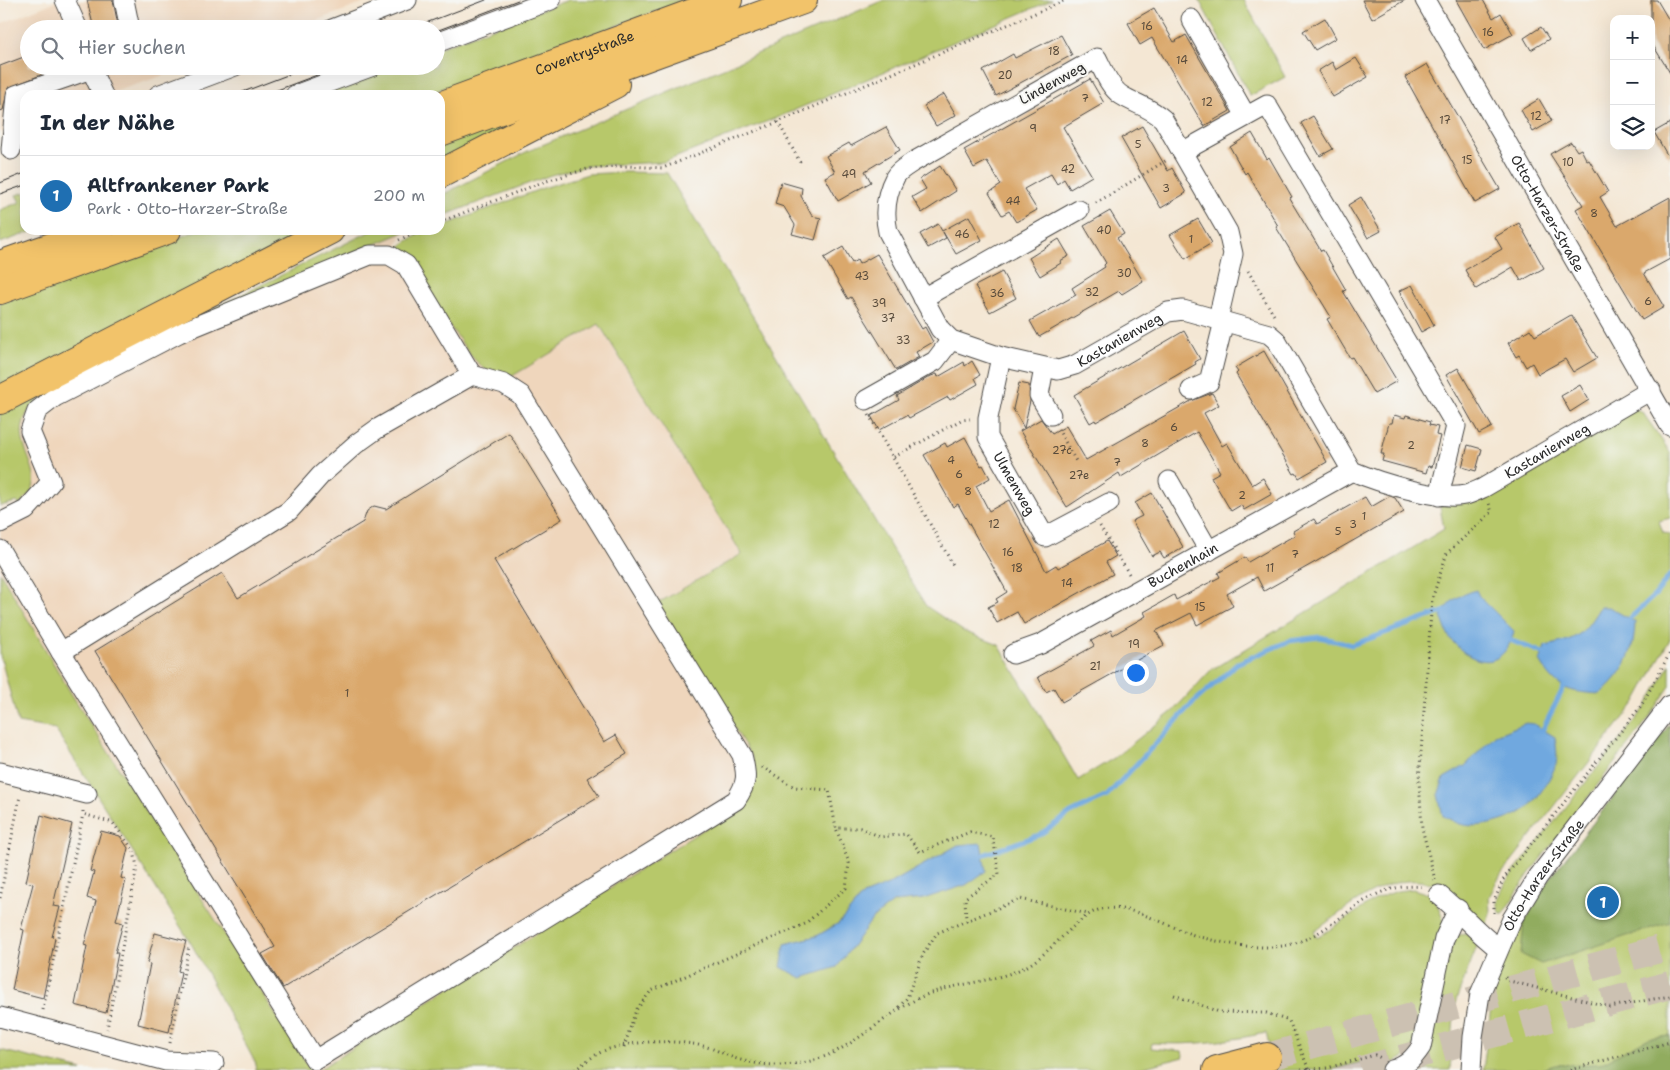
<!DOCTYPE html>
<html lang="de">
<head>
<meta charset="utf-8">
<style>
	body { margin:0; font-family:"Shantell Sans",sans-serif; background:#f2f2f3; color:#1f2937 }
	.controls { position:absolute; right:15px; top:15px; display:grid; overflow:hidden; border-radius:10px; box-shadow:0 5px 20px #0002 }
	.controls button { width:45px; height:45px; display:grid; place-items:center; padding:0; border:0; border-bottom:1px solid #e0e1e3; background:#fff; color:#1f2937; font:25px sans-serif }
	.you { position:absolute; left:1135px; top:672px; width:18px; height:18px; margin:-12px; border:4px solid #fff; border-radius:50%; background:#1a73e8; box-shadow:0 0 0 8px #1a73e833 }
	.badge { display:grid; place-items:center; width:32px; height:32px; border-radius:50%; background:#1f6fb2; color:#fff; font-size:16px; font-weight:700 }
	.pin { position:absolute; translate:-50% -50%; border:2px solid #fff; box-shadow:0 1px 5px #0006 }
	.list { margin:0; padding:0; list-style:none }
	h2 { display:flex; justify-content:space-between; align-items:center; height:65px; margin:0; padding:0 20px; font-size:21px }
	h2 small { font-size:16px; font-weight:400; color:#747a83 }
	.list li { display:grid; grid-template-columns:32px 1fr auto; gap:15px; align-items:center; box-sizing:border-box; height:80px; padding:0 20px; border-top:1px solid #e0e1e3 }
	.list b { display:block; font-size:19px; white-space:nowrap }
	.list p { margin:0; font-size:16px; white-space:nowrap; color:#747a83 }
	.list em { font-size:16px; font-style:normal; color:#747a83 }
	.icon { flex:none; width:28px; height:28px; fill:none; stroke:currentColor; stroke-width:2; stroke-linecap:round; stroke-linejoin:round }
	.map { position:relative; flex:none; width:1670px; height:1070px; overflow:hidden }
	.search { position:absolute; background:#fff; box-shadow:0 5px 20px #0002; left:20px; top:20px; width:425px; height:55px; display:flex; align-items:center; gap:12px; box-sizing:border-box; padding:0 18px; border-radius:28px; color:#747a83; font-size:19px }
	.panel { position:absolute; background:#fff; box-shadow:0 5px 20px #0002; left:20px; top:90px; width:425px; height:145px; border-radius:15px }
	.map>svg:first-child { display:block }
	.built { fill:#efd6bc }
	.industrial { fill:#cdc2b9 }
	.green { fill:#b7c86a; stroke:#717a4a; fill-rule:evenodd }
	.forest { fill:#91ac5e; stroke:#5e6c44 }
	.water { fill:#70a8df; stroke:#4e6a85 }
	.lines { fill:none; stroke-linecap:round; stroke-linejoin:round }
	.stream { stroke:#70a8df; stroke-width:5 }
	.building { fill:#daa86c }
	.highway-tunnel { stroke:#ccc1b2; stroke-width:28; stroke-dasharray:28 14; stroke-linecap:butt }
	.minor-casing { stroke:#494744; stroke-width:21 }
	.highway-casing { stroke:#494744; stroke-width:30 }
	.path { stroke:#494744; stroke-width:3; stroke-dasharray:1 4; stroke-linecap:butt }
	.minor { stroke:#fff; stroke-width:19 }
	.highway { stroke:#f2c36a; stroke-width:28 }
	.tram { stroke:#2b2b2b; stroke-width:1 }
	.labels { text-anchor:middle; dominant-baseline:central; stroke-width:4; stroke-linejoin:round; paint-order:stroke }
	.number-label { font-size:11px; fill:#574a3b }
	.street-label { font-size:14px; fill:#2b2b2b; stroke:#f6f6f2 }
</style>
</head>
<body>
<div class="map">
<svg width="1670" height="1070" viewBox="0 0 1670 1070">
	<rect width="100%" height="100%" fill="#f6f6f2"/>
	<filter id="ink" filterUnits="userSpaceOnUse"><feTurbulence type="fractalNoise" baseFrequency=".02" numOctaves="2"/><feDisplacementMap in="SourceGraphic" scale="10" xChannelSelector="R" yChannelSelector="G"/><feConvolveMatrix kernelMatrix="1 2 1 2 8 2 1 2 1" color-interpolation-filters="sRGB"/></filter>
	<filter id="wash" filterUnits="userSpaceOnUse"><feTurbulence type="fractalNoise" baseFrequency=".0096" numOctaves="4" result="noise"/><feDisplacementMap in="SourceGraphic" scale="20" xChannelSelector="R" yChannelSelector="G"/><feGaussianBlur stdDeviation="1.12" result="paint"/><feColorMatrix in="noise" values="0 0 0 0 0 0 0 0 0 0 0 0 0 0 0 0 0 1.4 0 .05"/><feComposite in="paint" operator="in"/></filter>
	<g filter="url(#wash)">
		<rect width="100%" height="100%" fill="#f4e7d4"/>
		<!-- built -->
		<g class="built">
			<path d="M372,0L294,29H29V66H191L105,95H25V124L0,133V24L57,1Z"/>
			<path d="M402,233L396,250L520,372L598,324L742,554L752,757L755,774L753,786L738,808L318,1070H311L72,695L0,572V515L20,505L22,425L28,410L199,318Z"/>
		</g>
		<!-- industrial -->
		<path class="industrial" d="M1373,1059L1390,1064L1392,1070H1329Z"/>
		<!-- green -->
		<g class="green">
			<path d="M568,0H687L425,95H314L391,66H436V49Z"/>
			<path d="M884,0H1052L781,116L664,162L586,166L551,175L440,217V196L528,151Z"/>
			<path d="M1199,0H1244L1285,77L1250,96Z"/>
			<path d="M574,93L440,165V143Z"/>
			<path d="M626,172L667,173L926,606L963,631L999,645L1078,780L1114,758L1173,711L1211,670L1444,529L1439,502L1634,408L1643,413L1670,452V518L1659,521L1663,533L1670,534V639L1636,702L1500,876L1489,897L1490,913L1486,925C1472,914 1460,900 1445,890C1399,861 1349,907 1314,932L1317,938L1376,899L1397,891L1413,889L1429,894L1436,901L1444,922L1416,1044L1405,1057L1390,1064L1373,1059L1329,1070H1275L1266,1033C1226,1041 1193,1046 1152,1043L1151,1048L1182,1051L1184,1057L1133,1070H318L738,808C752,788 757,782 752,757L658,603L742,554L599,324L509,378L484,369L471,356L396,250C408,239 424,230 440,230V227L543,188L588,174ZM958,845L923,899L894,902L873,918L837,967L785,944L817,936L839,923L863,895L888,885Z"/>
			<path d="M25,192V230H36L0,243V210L20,202L16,195Z"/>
			<path d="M199,230H313L0,389V303Z"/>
			<path d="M373,230H409L199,318L198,316Z"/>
			<path d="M81,366C68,377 35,400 28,412C9,443 43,466 32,490C29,495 23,500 20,505L17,502L0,506V407Z"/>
			<path d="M0,572L72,695L311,1070H255L256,1064L192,945L55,729L18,723L0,655Z"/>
			<path d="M1670,664V686L1649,718L1529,874L1502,915C1493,903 1501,894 1506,882L1646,707Z"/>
			<path d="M1670,724V1070H1483L1492,999L1503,960L1548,881Z"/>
			<path d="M1466,934L1472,935L1479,941L1455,1003L1450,1070H1404L1449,941L1458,935Z"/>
			<path d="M0,1050L82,1070H0Z"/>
		</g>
		<!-- forest -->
		<g class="forest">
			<path d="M1670,724V922L1541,964L1521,954L1524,922L1548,881Z"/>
			<path d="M1670,1036V1070H1539L1555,1065L1600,1064L1649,1038Z"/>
		</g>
		<!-- water -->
		<g class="water">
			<path d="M1476,590L1479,596L1514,631C1505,668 1477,669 1453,642C1447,636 1445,625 1441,617C1448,600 1459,596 1476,590Z"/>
			<path d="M1600,607H1609L1635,622C1634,655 1624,672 1600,694C1568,692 1557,690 1540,661L1545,646C1578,639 1582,636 1600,607Z"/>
			<path d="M1526,723L1534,724L1555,737C1556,746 1558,755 1556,764C1553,775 1536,802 1526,809C1512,820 1478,830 1460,824C1454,822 1448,818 1443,816L1438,795L1444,778L1465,766L1495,735Z"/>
			<path d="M981,843L986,871L966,885L923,899L894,902L873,918L837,967L802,978L781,967L785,944L817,936L839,923L863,895L888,885L958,845Z"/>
		</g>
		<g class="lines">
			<!-- stream -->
			<g class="stream">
				<path d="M1629,619L1655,595L1670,575"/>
				<path d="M1507,639L1543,653"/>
				<path d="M1543,729L1564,687"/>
				<path d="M977,857L1039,835L1071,813L1107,796L1193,703L1238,663L1289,641L1320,637L1352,645L1451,609"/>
			</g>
		</g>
		<g id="blocks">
			<!-- building -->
			<g class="building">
				<path d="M87,0H113L118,25L94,29Z"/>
				<path d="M1362,0H1405L1372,19Z"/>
				<path d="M1456,0H1483L1493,18L1501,13L1513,34L1484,50Z"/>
				<path d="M1651,0H1657L1670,22V73L1651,42Z"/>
				<path d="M1154,8L1174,42L1186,35L1230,111L1204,126L1152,38L1140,45L1128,23Z"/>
				<path d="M1325,18L1336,38L1315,50L1303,31Z"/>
				<path d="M1541,27L1549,39L1531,50L1524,38Z"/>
				<path d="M1061,35L1072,55L996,96L983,71L1013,54L1015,58Z"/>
				<path d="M29,55V66H55L56,69L8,88L3,110L0,111V66Z"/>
				<path d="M1356,58L1368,77L1333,97L1318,71L1332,62L1336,70Z"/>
				<path d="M1427,64L1500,189L1475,203L1405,77Z"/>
				<path d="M1090,79L1104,103L1063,127L1092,176L1070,189L1064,179L1057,184L1051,174L1024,189L1037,210L1016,222L1009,211L1002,215L989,193L1001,185L987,161L974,168L964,150Z"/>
				<path d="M944,94L956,115L936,126L924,106Z"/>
				<path d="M1539,99L1552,121L1533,132L1521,110Z"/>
				<path d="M1313,116L1333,149L1320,156L1301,123Z"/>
				<path d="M1670,123V160L1654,132Z"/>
				<path d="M1142,126L1168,171L1172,168L1186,193L1161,208L1121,138Z"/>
				<path d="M886,127L900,150L865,171L871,182L838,201L825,177L835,172L826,156L849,143L851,146Z"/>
				<path d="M1252,133L1267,159L1269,157L1273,164L1292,197L1289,198L1321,251L1323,250L1346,290L1343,291L1397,381L1374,394L1352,357L1350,358L1327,319L1331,317L1276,227L1278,226L1247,172L1245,174L1230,147Z"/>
				<path d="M1571,142L1577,151L1581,149L1587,161L1589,160L1608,192L1600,197L1617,226L1670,197V259L1644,273L1664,307L1642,320L1576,209L1583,205L1550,154Z"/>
				<path d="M940,166L956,191L922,213L912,197L926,189L920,179Z"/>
				<path d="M781,182L802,188L801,196L812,216L821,218L815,240L792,234L795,225L784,207L775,204Z"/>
				<path d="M1361,197L1381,231L1368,238L1348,205Z"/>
				<path d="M1110,211L1124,234L1117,238L1143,281L1122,294L1119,291L1039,337L1030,321L1076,295L1072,288L1105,267L1104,265L1106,263L1084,226Z"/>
				<path d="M969,216L982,240L956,254L943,232L946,238L928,248L920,234L938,224L942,231Z"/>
				<path d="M1198,219L1212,243L1185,259L1170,235Z"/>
				<path d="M1519,223L1544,268L1521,281L1513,267L1476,289L1465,270L1502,249L1495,237Z"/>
				<path d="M1059,239L1069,256L1060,261L1061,263L1040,276L1029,258Z"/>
				<path d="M843,247L852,263L857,260L859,264L877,254L922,329L925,327L933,342L916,352L919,357L896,370L851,297L848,299L824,258Z"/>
				<path d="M1002,272L1016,298L990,312L975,286Z"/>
				<path d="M1412,285L1434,325L1421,332L1399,291Z"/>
				<path d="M1571,315L1597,358L1573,372L1565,359L1538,374L1532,363L1526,367L1519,355L1516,357L1508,343L1530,329L1535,336Z"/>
				<path d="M1184,331L1200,359L1195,362L1196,364L1096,422L1095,420L1090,423L1074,395Z"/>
				<path d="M1264,351L1327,462L1299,478L1296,473L1294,474L1236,374L1238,372L1235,368Z"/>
				<path d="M972,361L980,375L975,378L978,384L950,400L948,397L909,418L907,415L879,430L871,416L899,400L897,396L931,376L937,374L938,377L964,362L965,366Z"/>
				<path d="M1458,368L1492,427L1479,434L1446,375Z"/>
				<path d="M1019,383L1029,385L1030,401L1024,428L1013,409Z"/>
				<path d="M1580,385L1589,400L1570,412L1561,396Z"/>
				<path d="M1212,393L1219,405L1204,413L1222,446L1227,443L1252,485L1263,478L1272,494L1244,510L1241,505L1231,511L1211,477L1220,472L1197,432L1121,477L1119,473L1067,507L1020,431L1041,419L1052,434L1066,426L1086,460L1191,401Z"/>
				<path d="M1394,415L1405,418L1406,415L1430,422L1429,425L1438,427L1436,435L1440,436L1432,467L1428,466L1426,473L1382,461L1384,454H1381L1389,423H1392Z"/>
				<path d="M509,433L562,519L494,560L604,742L616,735L627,754L587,778L599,796L283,988L262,954L275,947L95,651L222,573L238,598L363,522L367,511L374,506L386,509Z"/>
				<path d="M965,437L981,466L983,465L990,478L976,486L989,511L1009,500L1046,571L1056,565L1058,568L1107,541L1116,556L1106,562L1113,574L1024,624L1017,612L997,623L988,607L998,602L996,599L1007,592L958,504L953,507L924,455L945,443L947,447Z"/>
				<path d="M1468,445L1482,449L1476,471L1462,467Z"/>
				<path d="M1152,493L1183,547L1164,558L1160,552L1152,556L1132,521L1142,516L1135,503Z"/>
				<path d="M1390,496L1395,498L1404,512L1264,591L1257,577L1227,594L1233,606L1197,625L1191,613L1156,631L1164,645L1062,702L1054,688L1046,692L1038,677L1094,646L1091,641L1111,630L1113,635L1146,616L1144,612L1174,595L1176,600L1220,577L1218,573L1245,557L1248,562L1295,535L1293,531L1314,519L1317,524L1365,497L1371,507Z"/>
				<path d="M41,815L72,824L53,906L60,907L52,937L55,938L43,998L12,990L24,930L21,929L33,884L26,882Z"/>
				<path d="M101,831L120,836L128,848L121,878L126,880L116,921L123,923L115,953H118L106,1013L75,1005L87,946L84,945L96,901L87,898L94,872L90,871Z"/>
				<path d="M155,933L186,941L178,971L181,972L169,1032L138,1024L150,964L147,963Z"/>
			</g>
		</g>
	</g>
	<g filter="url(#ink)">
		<use href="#blocks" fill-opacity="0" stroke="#494744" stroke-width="1"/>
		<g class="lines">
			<!-- highway-tunnel -->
			<g class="highway-tunnel">
				<path d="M1267,1057L1670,946"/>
				<path d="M1361,1070L1670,985"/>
			</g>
			<defs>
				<g id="minor">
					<path d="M65,0L78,29"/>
					<path d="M124,0L130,29"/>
					<path id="s1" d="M1425,0L1670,426"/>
					<path d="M1191,19L1246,116"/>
					<path d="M332,29L407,0"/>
					<path d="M436,43L551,0"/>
					<path d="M158,95L235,66"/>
					<path d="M295,95L373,66"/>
					<path d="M11,150L16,95L91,69L103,95"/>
					<path d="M1182,152L1267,105L1456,426L1439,496"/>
					<path d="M923,298L1079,210"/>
					<path id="s2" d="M1218,319L1233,254L1228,232L1163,119C1150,107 1135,104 1121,95C1110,88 1103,70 1097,58L913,162C907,166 898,171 895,177C886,194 884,214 888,232L940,329L951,340L1001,357L1058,370L1075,365L1168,312L1183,310L1269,334L1276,340L1352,471C1378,482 1438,501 1465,495C1471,494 1478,490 1483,488L1651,390"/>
					<path id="s3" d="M1001,357L988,418V437L1045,537L1109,503"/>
					<path d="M1044,368L1039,395L1051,415"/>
					<path d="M1191,390L1209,382L1224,321"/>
					<path d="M866,400L935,361L951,340"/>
					<path d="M1169,481L1209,551"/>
					<path d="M0,523L26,510L51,482L30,431L37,411L55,397L179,333L370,255H389L406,265L472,375L377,429L356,444L321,475L289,511L61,652"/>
					<path d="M0,550L61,652L315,1060L736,800C748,782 747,775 742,755L521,395L504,384L472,375"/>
					<path id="s4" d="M1013,654L1041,644L1352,471"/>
					<path d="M0,772L87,794"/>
					<path d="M1439,895C1460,911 1476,932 1498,948"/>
					<path d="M0,1017L166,1061L214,1063"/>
					<path d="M1392,1070C1406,1066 1413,1059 1421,1047L1444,939L1458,909"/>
					<path id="s5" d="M1471,1070L1473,1037L1480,994L1512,919L1538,877L1670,705"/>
				</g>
				<g id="highway">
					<path id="s6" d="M440,106L728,0"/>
					<path d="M440,132L803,0"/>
					<path d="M440,174L615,84"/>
					<path d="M0,265L100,230"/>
					<path d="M0,290L167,230"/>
					<path d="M0,400L330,230"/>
					<path d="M1217,1070L1267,1057"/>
				</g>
			</defs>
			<!-- minor casing -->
			<use href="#minor" class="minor-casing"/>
			<!-- highway casing -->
			<use href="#highway" class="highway-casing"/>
			<!-- path -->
			<g class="path">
				<path d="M778,122L801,164"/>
				<path d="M1096,203L1167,160"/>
				<path d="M440,222L543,182L587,169L628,166L663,168L778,122L1066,0"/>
				<path d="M399,240L420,230"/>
				<path d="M1248,271L1275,317"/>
				<path d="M869,415L953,565"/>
				<path d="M1058,429L1077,463"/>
				<path d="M894,457L961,420L970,419"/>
				<path d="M1100,526L1129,574"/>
				<path d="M762,767L794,787L829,790L836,828H860L881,837L906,834L920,852L970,832L993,837L999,874L965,898L966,921"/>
				<path d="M83,811V814L113,823L134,851L137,867L107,1029"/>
				<path d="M1435,880L1422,828L1419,780L1432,599L1447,553L1492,512L1489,503"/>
				<path d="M0,898L20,796"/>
				<path d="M1494,913V901L1504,878L1641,706L1670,653"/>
				<path d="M1505,977L1506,980L1610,1007L1670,996"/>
				<path d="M1174,995L1219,1012L1266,1013L1289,1021L1309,1070"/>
				<path d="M899,1007L907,998L923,954L937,933L1020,899L1088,914"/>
				<path d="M43,1010L83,814"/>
				<path d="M170,1043L189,946"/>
				<path d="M624,1047L636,1010L651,991L805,924L846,888L849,863L836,828"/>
				<path d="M575,1070C584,1063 595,1054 606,1050C635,1040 677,1039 707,1047C718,1050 727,1056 737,1059C762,1066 786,1067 811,1061C851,1051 882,1016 919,998C952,982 992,984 1025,967C1050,955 1079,913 1102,909C1134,903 1174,931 1204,938C1230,945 1266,951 1292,944C1344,929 1363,880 1425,887"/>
				<path d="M1301,1070L1327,1068L1375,1055L1381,1058"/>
				<path d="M1570,1070L1670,1042"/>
			</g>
			<!-- minor -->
			<use href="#minor" class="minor"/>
			<!-- highway -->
			<use href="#highway" class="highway"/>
			<!-- tram -->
			<g class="tram">
				<path d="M410,29L486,0"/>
				<path d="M436,31L518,0"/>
				<path d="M235,95L311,66"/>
				<path d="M264,95L341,66"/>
				<path d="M0,183L25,173"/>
				<path d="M0,194L25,185"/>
			</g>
		</g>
	</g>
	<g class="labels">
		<!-- number labels -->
		<g class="number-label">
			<text x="1147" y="26">16</text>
			<text x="1488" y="32">16</text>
			<text x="1054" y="51">18</text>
			<text x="1182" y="60">14</text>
			<text x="1005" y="75">20</text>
			<text x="1085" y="98">7</text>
			<text x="1207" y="102">12</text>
			<text x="1536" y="116">12</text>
			<text x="1445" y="120">17</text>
			<text x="1033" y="128">9</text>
			<text x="1138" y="144">5</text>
			<text x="1467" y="160">15</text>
			<text x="1568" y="162">10</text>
			<text x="1068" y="169">42</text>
			<text x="849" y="174">49</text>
			<text x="1166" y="188">3</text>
			<text x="1013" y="201">44</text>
			<text x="1594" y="213">8</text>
			<text x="1104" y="230">40</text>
			<text x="962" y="234">46</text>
			<text x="1191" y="239">1</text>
			<text x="1124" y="273">30</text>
			<text x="862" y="276">43</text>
			<text x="1092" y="292">32</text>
			<text x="997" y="293">36</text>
			<text x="1648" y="301">6</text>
			<text x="879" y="303">39</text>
			<text x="888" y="318">37</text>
			<text x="903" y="340">33</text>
			<text x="1174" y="427">6</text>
			<text x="1145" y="443">8</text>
			<text x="1411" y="445">2</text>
			<text x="1062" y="450">27c</text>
			<text x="951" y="460">4</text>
			<text x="1117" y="462">7</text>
			<text x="959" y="474">6</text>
			<text x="1079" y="475">27e</text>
			<text x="968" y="491">8</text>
			<text x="1242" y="495">2</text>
			<text x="1364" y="516">1</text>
			<text x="994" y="524">12</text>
			<text x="1353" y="524">3</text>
			<text x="1338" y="531">5</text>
			<text x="1008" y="552">16</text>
			<text x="1295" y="554">7</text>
			<text x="1017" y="568">18</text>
			<text x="1270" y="568">11</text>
			<text x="1067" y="583">14</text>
			<text x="1200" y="607">15</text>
			<text x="1134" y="644">19</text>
			<text x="1095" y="666">21</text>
			<text x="347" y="693">1</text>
		</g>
		<!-- street labels -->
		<g class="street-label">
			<text stroke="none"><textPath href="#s6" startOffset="154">Coventrystraße</textPath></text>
			<text transform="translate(1052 83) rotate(-29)">Lindenweg</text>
			<text stroke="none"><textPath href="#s1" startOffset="246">Otto-Harzer-Straße</textPath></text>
			<text stroke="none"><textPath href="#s2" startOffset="910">Kastanienweg</textPath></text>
			<text stroke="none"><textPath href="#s2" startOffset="1441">Kastanienweg</textPath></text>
			<text stroke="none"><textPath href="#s3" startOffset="135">Ulmenweg</textPath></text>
			<text stroke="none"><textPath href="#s4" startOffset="192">Buchenhain</textPath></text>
			<text stroke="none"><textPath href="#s5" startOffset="212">Otto-Harzer-Straße</textPath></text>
		</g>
	</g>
</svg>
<div class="controls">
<button>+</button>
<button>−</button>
<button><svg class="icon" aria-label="layers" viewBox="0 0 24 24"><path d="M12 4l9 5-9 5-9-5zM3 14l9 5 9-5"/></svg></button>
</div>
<div class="you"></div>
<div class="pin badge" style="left:1603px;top:902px">1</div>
<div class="search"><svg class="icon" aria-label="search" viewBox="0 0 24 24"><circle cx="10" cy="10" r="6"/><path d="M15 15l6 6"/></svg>Hier suchen</div>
<section class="panel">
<h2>In der Nähe<small></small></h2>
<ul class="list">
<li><span class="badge">1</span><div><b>Altfrankener Park</b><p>Park · Otto-Harzer-Straße</p></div><em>200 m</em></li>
</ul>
</section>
</div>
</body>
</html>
